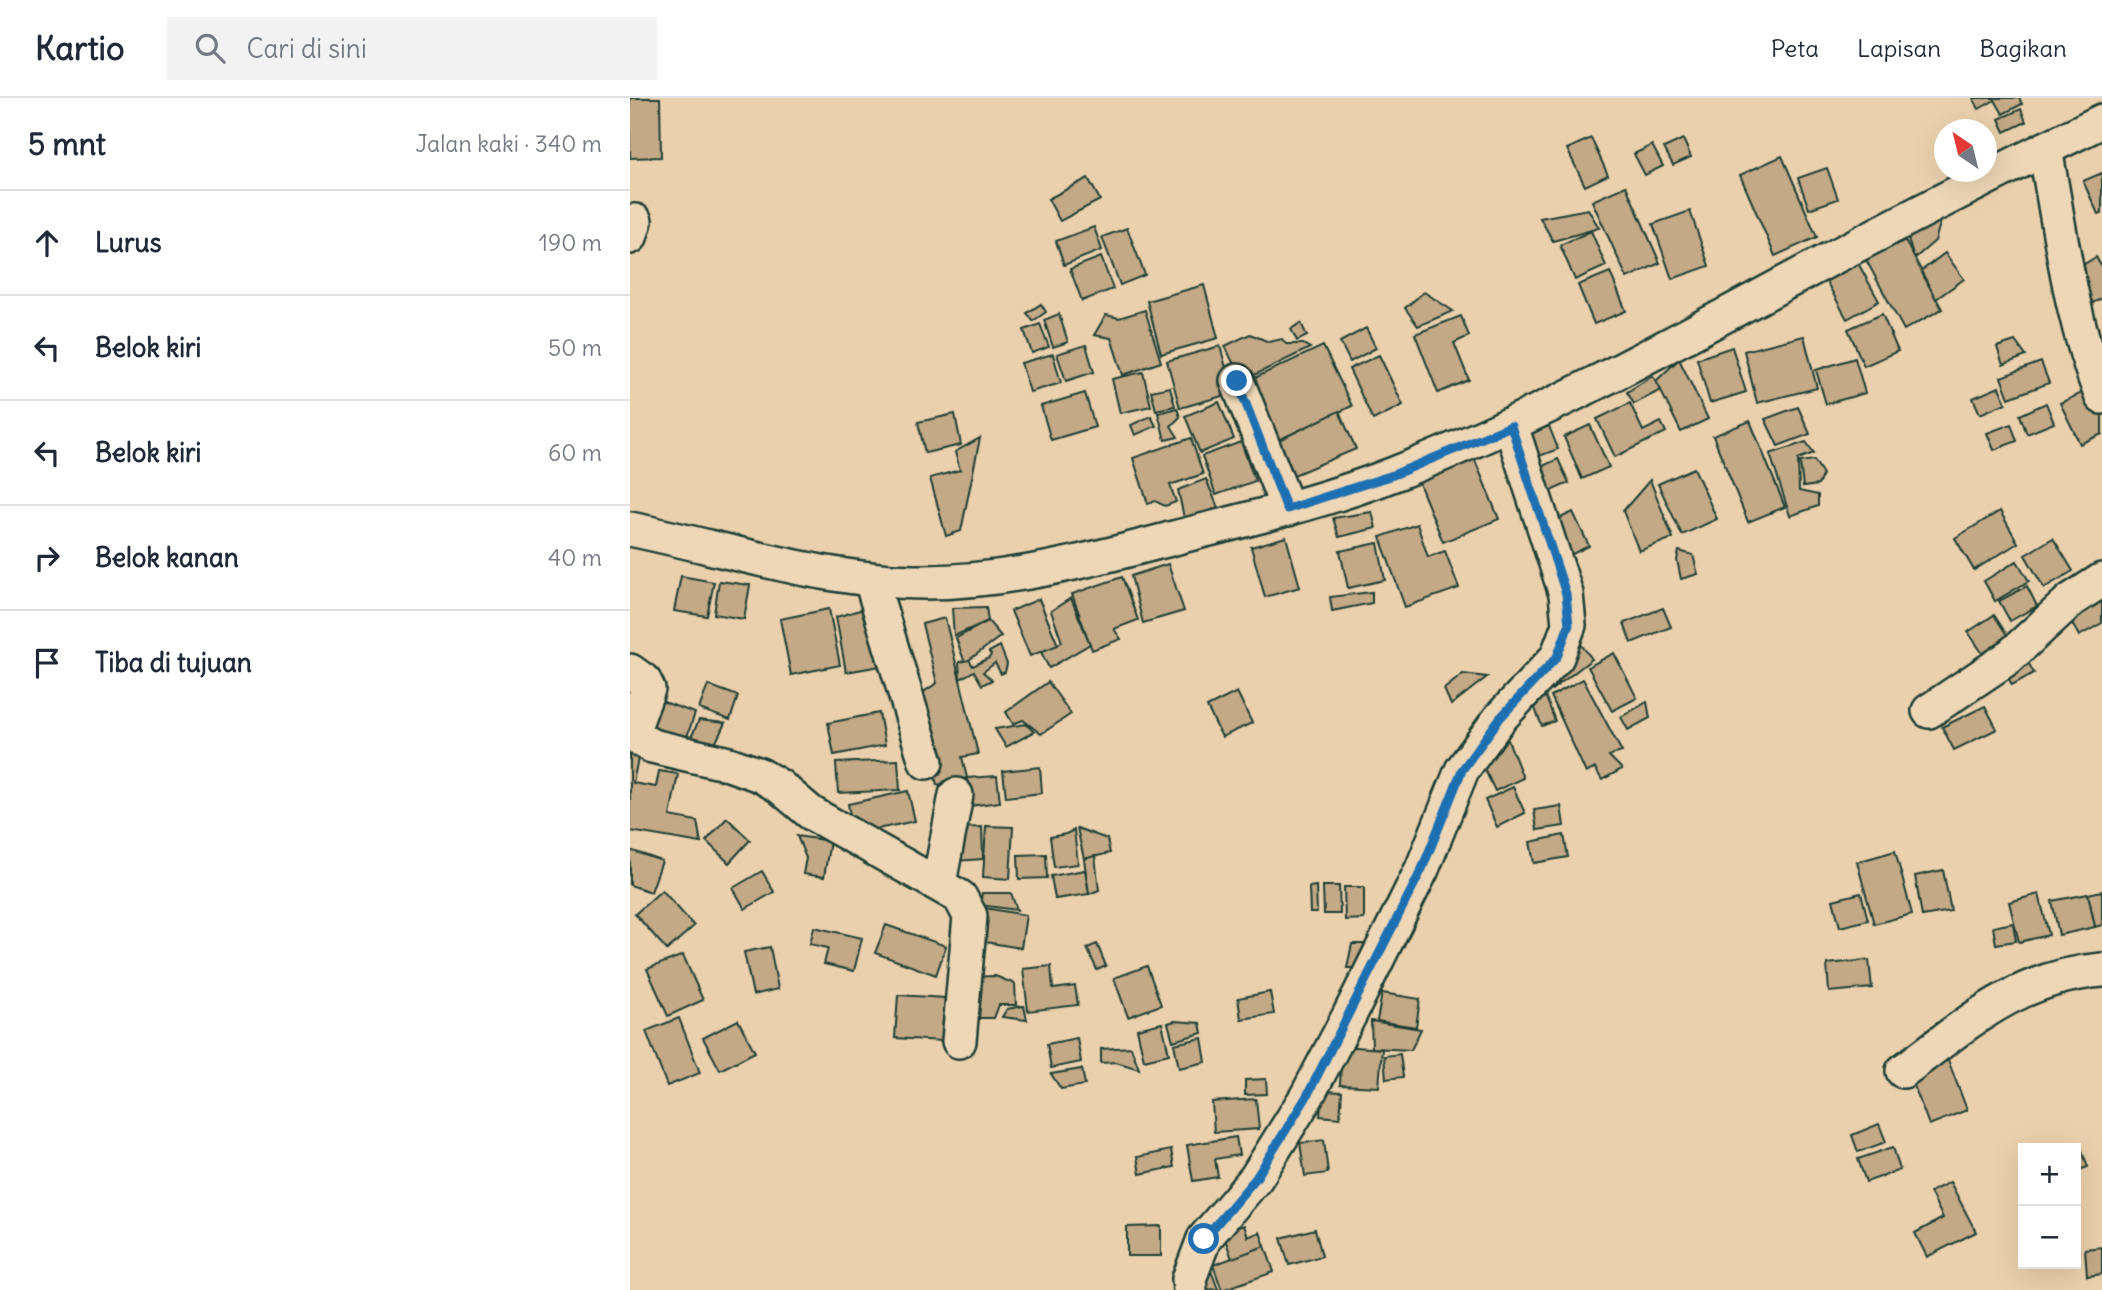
<!DOCTYPE html>
<html lang="id">
<head>
<meta charset="utf-8">
<style>
	body { margin:0; font-family:Delius,sans-serif; background:#f2f2f3; color:#1f2937 }
	.controls { position:absolute; right:21px; bottom:21px; display:grid; overflow:hidden; border-radius:0px; box-shadow:0 7px 28px #0002 }
	.controls button { width:63px; height:63px; display:grid; place-items:center; padding:0; border:0; border-bottom:2px solid #e0e1e3; background:#fff; color:#1f2937; font:35px sans-serif }
	.compass { position:absolute; left:1304px; top:21px; width:63px; height:63px; border-radius:50%; background:#fff; box-shadow:0 7px 28px #0002; rotate:325deg }
	.stop { position:absolute; width:21px; height:21px; margin:-16px; border:5px solid #1f6fb2; border-radius:50%; background:#fff }
	.stop.end { background:#1f6fb2; border-color:#fff; box-shadow:0 2px 7px #0008 }
	.list { margin:0; padding:0; list-style:none }
	h2 { display:flex; justify-content:space-between; align-items:center; height:91px; margin:0; padding:0 28px; font-size:30px }
	h2 small { font-size:23px; font-weight:400; color:#747a83 }
	.list li { display:grid; grid-template-columns:46px 1fr auto; gap:21px; align-items:center; box-sizing:border-box; height:105px; padding:0 28px; border-top:2px solid #e0e1e3 }
	.list b { display:block; font-size:26px; white-space:nowrap }
	.list em { font-size:23px; font-style:normal; color:#747a83 }
	.icon { flex:none; width:38px; height:38px; fill:none; stroke:currentColor; stroke-width:2; stroke-linecap:round; stroke-linejoin:round }
	.map { position:relative; flex:none; width:1472px; height:1192px; overflow:hidden }
	header { display:flex; align-items:center; gap:42px; box-sizing:border-box; height:98px; padding:0 35px; background:#fff; border-bottom:2px solid #e0e1e3 }
	header strong { font-size:33px }
	nav { display:flex; gap:38px; margin-inline-start:auto; font-size:24px }
	.search { width:490px; height:63px; background:#f2f2f3; display:flex; align-items:center; gap:18px; box-sizing:border-box; padding:0 24px; border-radius:0px; color:#747a83; font-size:26px }
	main { display:flex }
	aside { flex:1; background:#fff }
	.map>svg:first-child { display:block }
	.building { fill:#c3a985; stroke:#1f3d34; stroke-width:2 }
	.lines { fill:none; stroke-linecap:round; stroke-linejoin:round }
	.minor-casing { stroke:#1f3d34; stroke-width:38 }
	.minor { stroke:#eed7b7; stroke-width:33 }
	.route { stroke:#1f6fb2; stroke-width:9 }
</style>
</head>
<body>
<header>
<strong>Kartio</strong>
<div class="search"><svg class="icon" aria-label="search" viewBox="0 0 24 24"><circle cx="10" cy="10" r="6"/><path d="M15 15l6 6"/></svg>Cari di sini</div>
<nav><a>Peta</a><a>Lapisan</a><a>Bagikan</a></nav>
</header>
<main>
<aside>
<h2>5 mnt<small>Jalan kaki · 340 m</small></h2>
<ul class="list">
<li><svg class="icon" aria-label="ahead" viewBox="0 0 24 24"><path d="M12 20V5M6 11l6-6 6 6"/></svg><div><b>Lurus</b></div><em>190 m</em></li>
<li><svg class="icon" aria-label="left" viewBox="0 0 24 24"><path d="M17 20v-9H6M10 6l-5 5 5 5"/></svg><div><b>Belok kiri</b></div><em>50 m</em></li>
<li><svg class="icon" aria-label="left" viewBox="0 0 24 24"><path d="M17 20v-9H6M10 6l-5 5 5 5"/></svg><div><b>Belok kiri</b></div><em>60 m</em></li>
<li><svg class="icon" aria-label="right" viewBox="0 0 24 24"><path d="M7 20v-9h11M14 6l5 5-5 5"/></svg><div><b>Belok kanan</b></div><em>40 m</em></li>
<li><svg class="icon" aria-label="arrive" viewBox="0 0 24 24"><path d="M6 21V4h12l-3 4 3 4H6"/></svg><div><b>Tiba di tujuan</b></div></li>
</ul>
</aside>
<div class="map">
<svg width="1472" height="1192" viewBox="0 0 1472 1192">
	<rect width="100%" height="100%" fill="#ead0ac"/>
	<filter id="ink" filterUnits="userSpaceOnUse"><feTurbulence type="fractalNoise" baseFrequency=".0143" numOctaves="2"/><feDisplacementMap in="SourceGraphic" scale="14" xChannelSelector="R" yChannelSelector="G"/><feConvolveMatrix kernelMatrix="1 2 1 2 8 2 1 2 1" color-interpolation-filters="sRGB"/></filter>
	<g filter="url(#ink)">
		<!-- building -->
		<g class="building">
			<path d="M0,0H30L31,59L0,60Z"/>
			<path d="M1343,0H1389L1392,6L1373,16L1365,2L1349,11Z"/>
			<path d="M1391,11L1396,24L1375,34L1369,21Z"/>
			<path d="M961,40L978,77L955,88L937,51Z"/>
			<path d="M1053,41L1061,59L1043,67L1034,50Z"/>
			<path d="M1022,47L1033,68L1015,77L1004,56Z"/>
			<path d="M1152,58L1187,139L1145,158L1110,77Z"/>
			<path d="M1197,70L1208,101L1179,111L1168,80Z"/>
			<path d="M1472,75V115L1468,116L1453,83Z"/>
			<path d="M458,80L470,102L430,123L418,101Z"/>
			<path d="M996,88L1030,165L997,180L962,103Z"/>
			<path d="M958,111L969,130L923,143L910,120Z"/>
			<path d="M1060,113L1079,168L1042,181L1023,126Z"/>
			<path d="M1312,119L1305,143L1284,161L1277,137Z"/>
			<path d="M464,129L472,152L434,167L426,143Z"/>
			<path d="M497,130L515,177L490,187L472,139Z"/>
			<path d="M961,133L976,168L945,182L930,147Z"/>
			<path d="M1273,139L1312,211L1274,232L1235,160Z"/>
			<path d="M1315,155L1334,181L1306,201L1291,173Z"/>
			<path d="M471,159L483,191L452,203L440,171Z"/>
			<path d="M1466,159L1472,170V200L1463,205L1443,173Z"/>
			<path d="M1228,165L1249,203L1217,221L1196,183Z"/>
			<path d="M980,174L996,213L964,226L948,187Z"/>
			<path d="M574,187L588,240L531,256L517,203Z"/>
			<path d="M794,194L823,213L788,228L775,210Z"/>
			<path d="M411,206L416,214L403,223L397,215Z"/>
			<path d="M515,212L531,264L493,277L481,240L464,237L476,217L489,220Z"/>
			<path d="M429,216L438,244L423,249L414,222Z"/>
			<path d="M1252,216L1268,253L1234,268L1218,231Z"/>
			<path d="M831,218L839,238L824,245L839,282L808,295L785,236Z"/>
			<path d="M671,225L677,238L667,243L661,231Z"/>
			<path d="M410,226L419,249L402,255L394,232Z"/>
			<path d="M736,230L746,250L720,264L710,244Z"/>
			<path d="M620,236L639,244L652,241L656,246H673L680,250L612,283L595,248Z"/>
			<path d="M1174,238L1187,290L1127,305L1114,253Z"/>
			<path d="M1385,243L1396,258L1373,267L1367,249Z"/>
			<path d="M456,247L464,274L436,283L427,256Z"/>
			<path d="M590,248L603,295L550,310L537,263Z"/>
			<path d="M693,248L722,308L642,345L614,285Z"/>
			<path d="M1102,249L1116,294L1080,305L1067,261Z"/>
			<path d="M423,256L431,285L400,294L391,265Z"/>
			<path d="M749,257L773,307L743,322L719,271Z"/>
			<path d="M1225,260L1235,295L1196,306L1186,272Z"/>
			<path d="M1049,261L1078,321L1051,334L1026,283Z"/>
			<path d="M1411,264L1419,285L1379,300L1371,279Z"/>
			<path d="M513,274L521,308L490,315L482,281Z"/>
			<path d="M1023,278L1031,292L1004,306L997,294Z"/>
			<path d="M540,289L545,308L526,312L521,293Z"/>
			<path d="M1369,289L1376,305L1350,316L1343,300Z"/>
			<path d="M1463,290L1472,310V336L1450,346L1430,305Z"/>
			<path d="M455,295L465,329L421,342L411,308Z"/>
			<path d="M589,304L604,341L570,355L555,318Z"/>
			<path d="M1000,305L1013,333L1031,324L1036,334L985,359L967,321Z"/>
			<path d="M1416,305L1424,325L1397,336L1390,317Z"/>
			<path d="M1168,309L1180,336L1148,348L1135,321Z"/>
			<path d="M547,310L550,319L541,328L548,339L535,342L528,315Z"/>
			<path d="M709,313L726,351L664,377L649,342Z"/>
			<path d="M325,316L331,347L295,355L288,324Z"/>
			<path d="M521,318L526,328L505,337L501,327Z"/>
			<path d="M1120,323L1155,409L1118,424L1083,338Z"/>
			<path d="M1381,326L1387,343L1364,352L1357,335Z"/>
			<path d="M960,327L979,369L952,381L934,339Z"/>
			<path d="M919,328L928,351L899,362L890,339Z"/>
			<path d="M350,340L331,433L316,438L300,380L330,372L325,354Z"/>
			<path d="M561,340L573,376L540,387L546,404L535,408L525,403L518,406L503,360Z"/>
			<path d="M611,344L625,383L586,397L572,358Z"/>
			<path d="M1176,344L1184,355L1168,361L1169,393L1188,397V408L1160,418L1140,356Z"/>
			<path d="M840,350L869,421L813,444L784,373Z"/>
			<path d="M928,361L939,385L914,396L904,372Z"/>
			<path d="M1184,362L1193,376L1188,387L1173,389L1170,364Z"/>
			<path d="M1064,370L1087,421L1052,437L1028,386Z"/>
			<path d="M576,381L589,412L554,420L548,392Z"/>
			<path d="M1020,382L1043,440L1009,453L993,413Z"/>
			<path d="M1370,413L1388,445L1344,472L1325,440Z"/>
			<path d="M742,414L746,430L709,439L703,420Z"/>
			<path d="M943,414L959,448L936,459L920,425Z"/>
			<path d="M787,426L798,459L815,453L829,490L775,509L750,439Z"/>
			<path d="M656,439L670,489L635,499L621,449Z"/>
			<path d="M1423,440L1443,473L1414,490L1395,457Z"/>
			<path d="M748,445L755,482L718,490L710,453Z"/>
			<path d="M1049,453L1063,457L1068,476L1051,481L1047,462Z"/>
			<path d="M1387,463L1399,483L1365,503L1354,483Z"/>
			<path d="M538,466L554,513L513,525L501,478Z"/>
			<path d="M51,478L84,484L77,518L44,513Z"/>
			<path d="M492,479L508,522L484,531L491,541L462,552L442,496Z"/>
			<path d="M89,483L120,487L114,521L84,516Z"/>
			<path d="M1397,488L1407,508L1380,523L1369,503Z"/>
			<path d="M1472,493V525L1449,538L1435,513Z"/>
			<path d="M742,494V505L702,513L700,499Z"/>
			<path d="M441,500L460,546L419,570L411,554L432,544L421,513Z"/>
			<path d="M409,501L428,547L400,558L381,513Z"/>
			<path d="M240,509L256,567L216,574L206,519Z"/>
			<path d="M356,509L358,523L324,538L322,510Z"/>
			<path d="M1033,510L1041,529L1001,545L994,525Z"/>
			<path d="M199,511L210,567L161,577L150,521Z"/>
			<path d="M1364,517L1379,540L1353,556L1338,534Z"/>
			<path d="M315,520L348,656L332,659L337,680L307,687L286,599L307,585L292,526Z"/>
			<path d="M358,523L371,538L335,565L326,540Z"/>
			<path d="M941,533L962,561L915,597L925,623L912,628L900,598Z"/>
			<path d="M370,548L377,566L375,574L371,576L365,565L353,574L362,582L352,587L344,573L330,581L329,564L339,562L343,568L359,560L361,557L359,554Z"/>
			<path d="M984,555L1007,600L982,613L958,569Z"/>
			<path d="M1394,557L1404,575L1382,587L1373,569Z"/>
			<path d="M833,576L857,579L821,607L814,591Z"/>
			<path d="M953,581L992,654L979,658L992,671L972,682L965,670L956,675L921,598Z"/>
			<path d="M418,584L441,616L411,636L393,622L383,626L376,614Z"/>
			<path d="M78,587L108,598L100,622L69,611Z"/>
			<path d="M607,594L622,625L592,639L577,609Z"/>
			<path d="M28,602L65,615L49,662L0,648Z"/>
			<path d="M1017,604L1020,620L998,632L991,619Z"/>
			<path d="M1355,608L1367,631L1324,652L1312,629Z"/>
			<path d="M249,615L255,647L204,657L198,625Z"/>
			<path d="M69,622L95,625L84,648H57Z"/>
			<path d="M396,626L404,634L376,649L365,631Z"/>
			<path d="M878,642L893,680L865,693L847,655Z"/>
			<path d="M0,654L9,655L3,685L26,689L29,673L48,676L40,718L67,723L71,745L0,733Z"/>
			<path d="M268,662L270,692L208,695L206,665Z"/>
			<path d="M410,669L412,695L376,699L373,673Z"/>
			<path d="M367,678L370,704L339,708L337,680Z"/>
			<path d="M883,689L895,715L867,729L855,702Z"/>
			<path d="M278,693L285,723L238,733L222,728L218,706Z"/>
			<path d="M931,708L934,728L907,732L904,712Z"/>
			<path d="M97,720L120,742L99,765L76,743Z"/>
			<path d="M356,728L383,729L380,781L353,779Z"/>
			<path d="M352,729L353,761L325,763L323,730Z"/>
			<path d="M447,730L477,741L480,755L454,761Z"/>
			<path d="M444,732L448,766L424,769L420,739L436,736Z"/>
			<path d="M934,737L938,759L904,765L900,744Z"/>
			<path d="M167,738L200,743L194,779L173,776L176,760Z"/>
			<path d="M0,752L32,763L21,794L0,787Z"/>
			<path d="M1265,753L1282,816L1244,826L1227,764Z"/>
			<path d="M416,756L417,780L389,781L388,757Z"/>
			<path d="M465,758L469,792L459,796L454,761Z"/>
			<path d="M455,772L459,796L425,801L421,778Z"/>
			<path d="M1313,772L1321,813L1292,818L1285,778Z"/>
			<path d="M132,773L144,794L115,811L103,790Z"/>
			<path d="M686,788L687,815H680L679,789Z"/>
			<path d="M693,788H709L710,816H694Z"/>
			<path d="M714,789H734V821L715,822Z"/>
			<path d="M32,792L64,828L37,852L5,816Z"/>
			<path d="M1472,793V827L1465,829L1458,796Z"/>
			<path d="M352,795H381L387,812L350,807Z"/>
			<path d="M1231,795L1238,822L1210,829L1203,802Z"/>
			<path d="M1409,796L1419,837L1389,844L1379,804Z"/>
			<path d="M1458,796L1465,829L1429,837L1422,803Z"/>
			<path d="M349,809L396,817L391,850L343,842Z"/>
			<path d="M1383,825L1386,843L1366,846L1363,829Z"/>
			<path d="M256,827L316,848L306,877L245,855Z"/>
			<path d="M184,829L232,840L224,873L194,866L198,850L180,846Z"/>
			<path d="M467,846L476,868L467,872L457,850Z"/>
			<path d="M722,846H750L743,870H717Z"/>
			<path d="M140,849L148,891L123,897L114,854Z"/>
			<path d="M53,857L73,902L38,918L17,871Z"/>
			<path d="M1239,862L1242,890L1199,894L1197,866Z"/>
			<path d="M421,868L423,891L445,888L448,907L398,913L393,871Z"/>
			<path d="M517,868L531,907L498,919L484,880Z"/>
			<path d="M365,878L385,886L386,907H369L364,920H340L339,879Z"/>
			<path d="M640,894L644,916L611,921L608,900Z"/>
			<path d="M752,895L790,901L786,929L747,923Z"/>
			<path d="M268,897L315,900L312,943L265,940Z"/>
			<path d="M394,908L397,922L372,919L377,911Z"/>
			<path d="M49,920L70,975L37,988L16,933Z"/>
			<path d="M108,922L125,954L90,972L73,940Z"/>
			<path d="M545,923L570,925L572,935L543,943L538,925Z"/>
			<path d="M741,923L791,931L781,952L742,950Z"/>
			<path d="M532,925L539,956L514,962L507,931Z"/>
			<path d="M447,940L451,964L421,970L417,946Z"/>
			<path d="M572,940L576,964L549,970L544,946Z"/>
			<path d="M712,948L752,951L749,989L710,987Z"/>
			<path d="M501,949L509,971L486,964L471,965V951Z"/>
			<path d="M770,956L773,979L756,981L754,958Z"/>
			<path d="M1318,962L1337,1012L1299,1027L1280,977Z"/>
			<path d="M452,971L455,987L431,991L421,976Z"/>
			<path d="M636,981L637,996L615,997V982Z"/>
			<path d="M692,993L712,994L710,1020L690,1018Z"/>
			<path d="M626,1001L629,1031L584,1034L582,1004Z"/>
			<path d="M1249,1026L1256,1044L1228,1054L1222,1037Z"/>
			<path d="M606,1039L609,1057L585,1061L588,1079L563,1083L557,1047Z"/>
			<path d="M694,1042L698,1075L675,1078L670,1045Z"/>
			<path d="M1450,1047L1458,1069L1446,1073V1050H1440Z"/>
			<path d="M1263,1049L1270,1072L1236,1084L1228,1061Z"/>
			<path d="M541,1052L544,1069L510,1076L507,1059Z"/>
			<path d="M1320,1084L1346,1134L1297,1159L1285,1135L1313,1120L1300,1094Z"/>
			<path d="M614,1127L618,1139L630,1134L635,1148L602,1161L593,1135Z"/>
			<path d="M531,1128V1158H497V1129Z"/>
			<path d="M685,1131L692,1158L659,1167L651,1140Z"/>
			<path d="M635,1148L644,1174L592,1192L583,1167Z"/>
			<path d="M1472,1149V1176L1457,1178L1455,1151Z"/>
			<path d="M580,1170L588,1191L569,1192Z"/>
		</g>
		<g class="lines">
			<defs>
				<g id="minor">
					<path d="M1415,51C1431,135 1440,219 1472,299"/>
					<path d="M0,139L5,123"/>
					<path d="M607,283L658,411"/>
					<path d="M0,431C98,451 195,484 295,484C379,484 464,461 544,440C618,421 693,404 764,376C900,323 1027,254 1155,185C1260,129 1365,75 1472,23"/>
					<path d="M241,482L296,664"/>
					<path d="M0,573L14,583L18,591L3,632L11,642L22,648L99,666L130,677L149,688L181,715L330,799L340,818L329,943"/>
					<path d="M1299,613L1378,560L1441,502L1472,482"/>
					<path d="M309,785L326,697"/>
					<path d="M1273,973C1338,925 1387,879 1472,872"/>
					<path d="M560,1192L559,1181L574,1141L626,1080L677,998L719,918L792,771L832,672L870,620L927,559L939,527L936,496L881,328"/>
				</g>
			</defs>
			<!-- minor casing -->
			<use href="#minor" class="minor-casing"/>
			<!-- minor -->
			<use href="#minor" class="minor"/>
		</g>
	</g>
	<g class="lines" filter="url(#ink)">
		<!-- route -->
		<path class="route" d="M574,1141L626,1080L677,998L792,771L832,672L870,620L927,559L939,527L936,496L881,328L763,377L657,411L607,283"/>
	</g>
</svg>
<div class="controls">
<button>+</button>
<button>−</button>
</div>
<svg class="compass" viewBox="-18 -18 36 36"><path d="M0-13l5 13h-10z" fill="#e53935"/><path d="M0 13l5-13h-10z" fill="#747a83"/></svg>
<div class="stop" style="left:574px;top:1141px"></div>
<div class="stop end" style="left:607px;top:283px"></div>
</div>
</main>
</body>
</html>
